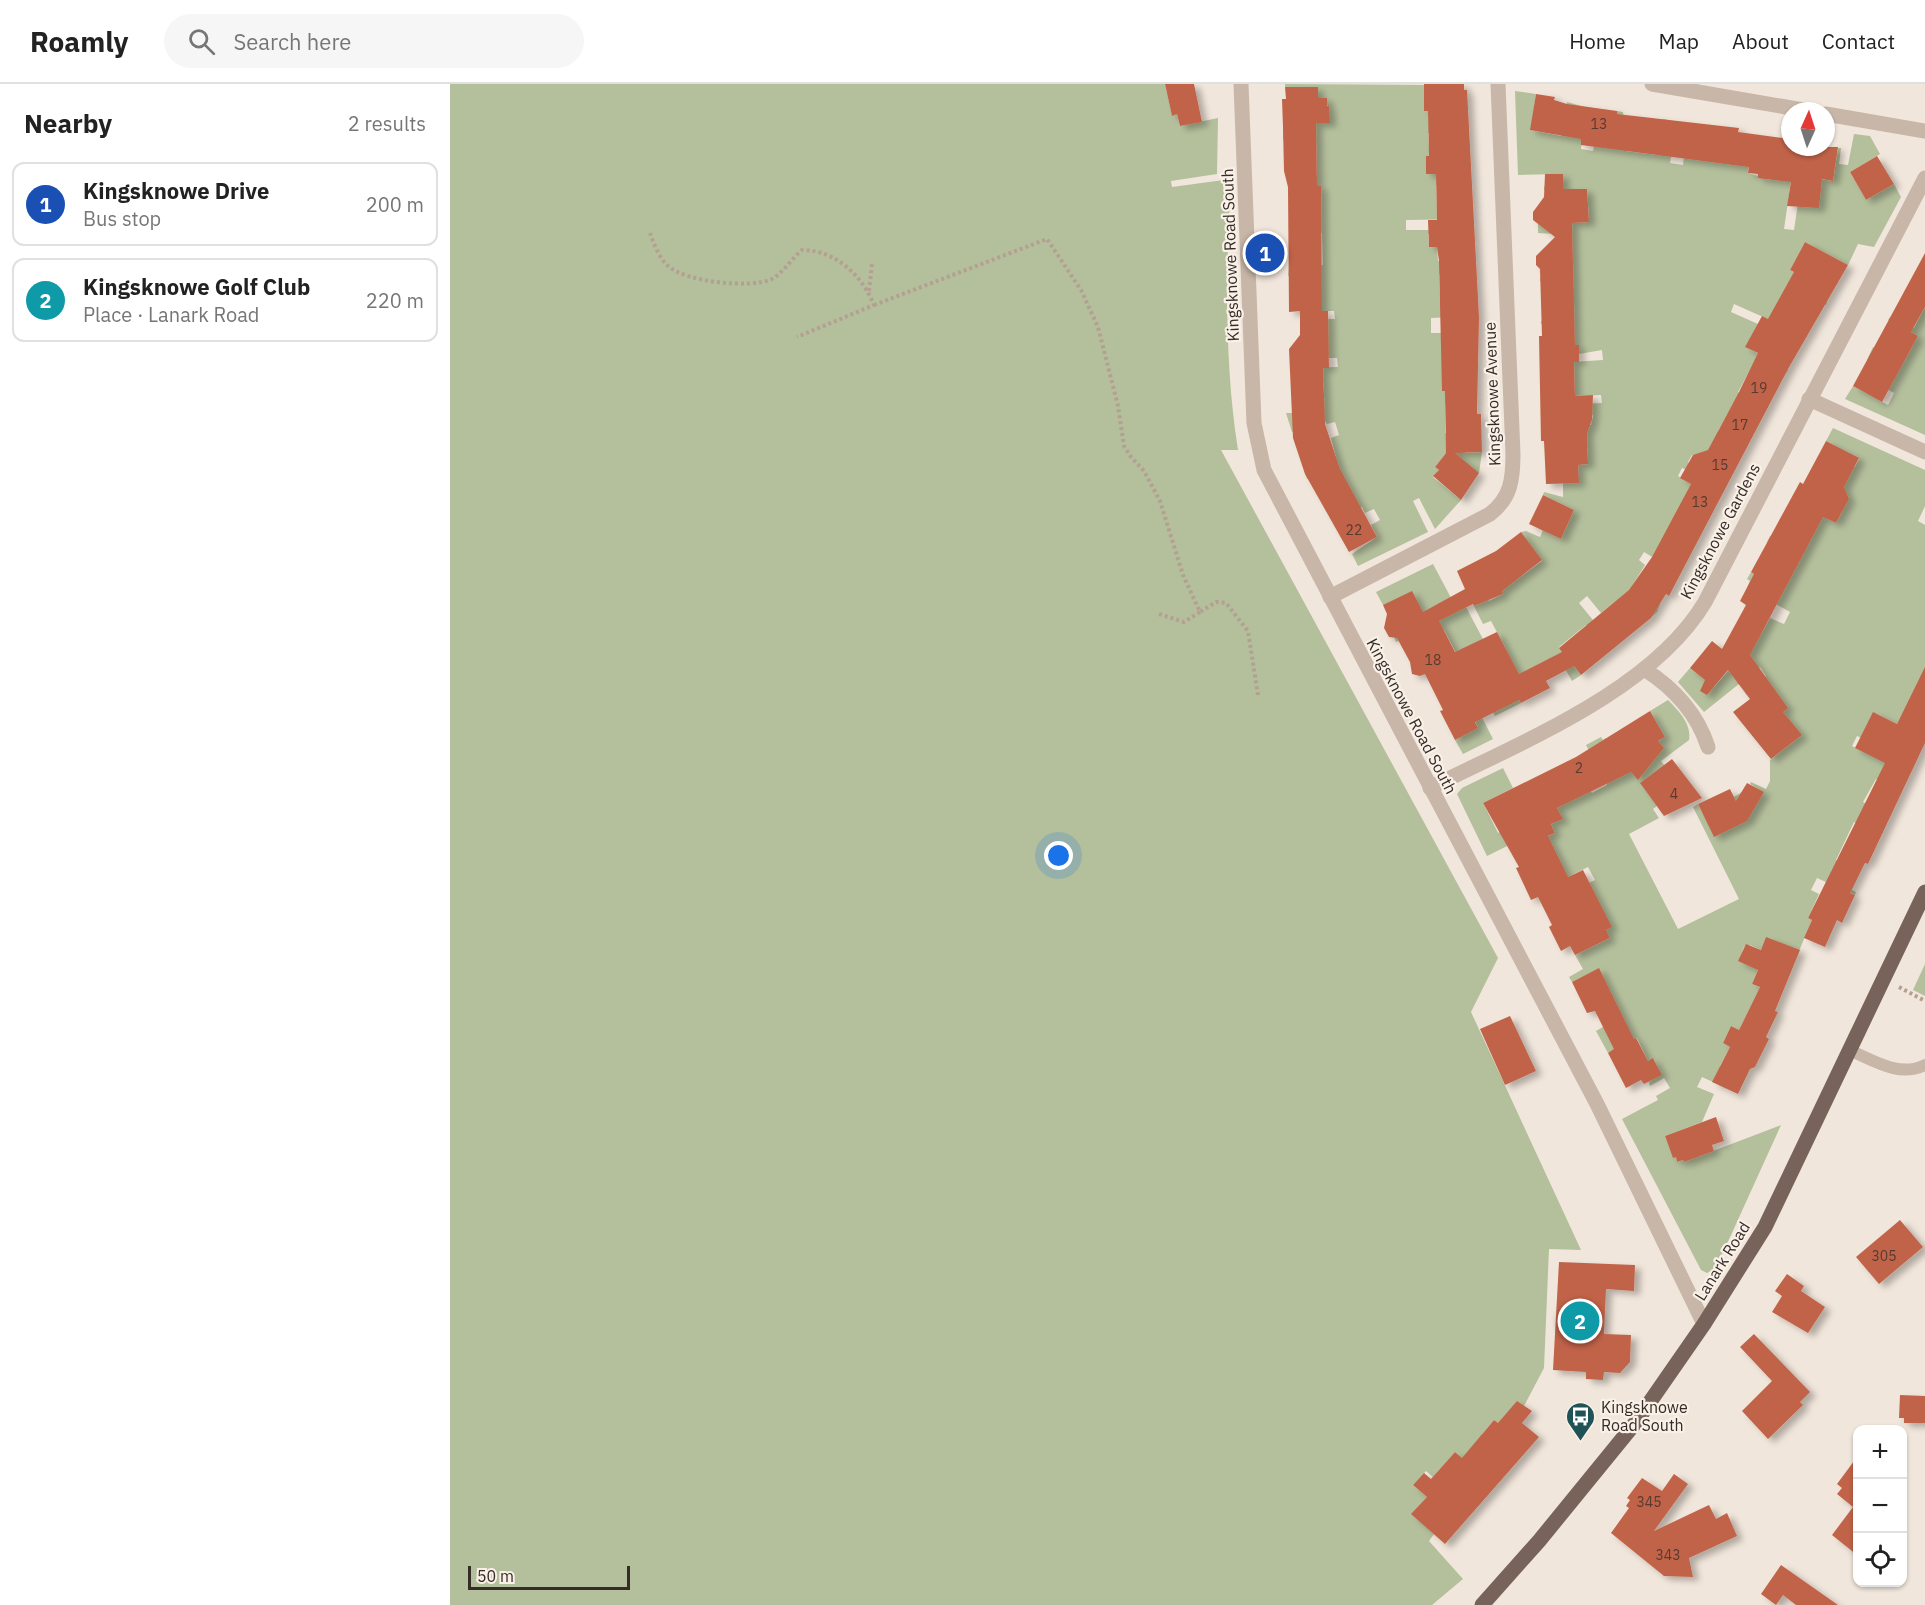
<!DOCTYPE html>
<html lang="en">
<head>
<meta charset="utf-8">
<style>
	body { margin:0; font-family:"IBM Plex Sans",sans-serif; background:#f6f6f6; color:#222 }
	.controls { position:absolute; right:18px; bottom:18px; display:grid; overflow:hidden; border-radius:12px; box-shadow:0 2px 4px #0004 }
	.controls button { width:54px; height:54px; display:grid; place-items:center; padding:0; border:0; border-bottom:2px solid #e0e0e0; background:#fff; color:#222; font:30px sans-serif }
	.compass { position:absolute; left:1331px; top:18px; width:54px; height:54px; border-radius:50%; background:#fff; box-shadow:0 2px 4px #0004; rotate:3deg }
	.scale { position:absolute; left:18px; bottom:15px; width:162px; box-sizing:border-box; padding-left:6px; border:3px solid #352c28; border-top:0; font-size:16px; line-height:21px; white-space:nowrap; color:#352c28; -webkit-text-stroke:4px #f9f0e7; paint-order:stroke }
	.you { position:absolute; left:609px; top:772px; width:21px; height:21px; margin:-15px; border:4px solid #fff; border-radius:50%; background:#1a73e8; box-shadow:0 0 0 9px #1a73e833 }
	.badge { display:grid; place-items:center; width:39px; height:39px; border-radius:50%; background:#d93025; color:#fff; font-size:20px; font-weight:700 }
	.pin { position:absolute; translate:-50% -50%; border:3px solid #fff; box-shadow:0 2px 6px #0006 }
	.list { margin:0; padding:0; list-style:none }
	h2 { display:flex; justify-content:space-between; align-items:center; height:78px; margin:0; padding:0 24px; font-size:26px }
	h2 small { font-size:20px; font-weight:400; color:#767676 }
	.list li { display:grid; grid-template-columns:39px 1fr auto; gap:18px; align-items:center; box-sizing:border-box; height:84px; margin:0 12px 12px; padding:0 12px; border:2px solid #e0e0e0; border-radius:12px }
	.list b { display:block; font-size:22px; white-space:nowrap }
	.list p { margin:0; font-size:20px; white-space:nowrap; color:#767676 }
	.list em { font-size:20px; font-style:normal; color:#767676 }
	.icon { flex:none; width:33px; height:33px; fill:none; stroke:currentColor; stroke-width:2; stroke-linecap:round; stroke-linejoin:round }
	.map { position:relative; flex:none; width:1475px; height:1521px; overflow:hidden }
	header { display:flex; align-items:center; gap:36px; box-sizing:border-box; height:84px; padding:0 30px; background:#fff; border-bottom:2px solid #e0e0e0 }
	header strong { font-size:28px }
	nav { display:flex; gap:33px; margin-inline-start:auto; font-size:21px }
	.search { width:420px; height:54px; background:#f6f6f6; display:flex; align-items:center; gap:15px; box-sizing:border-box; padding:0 21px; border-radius:33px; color:#767676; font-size:22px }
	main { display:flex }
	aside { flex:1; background:#fff }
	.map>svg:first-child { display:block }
	.green { fill:#b4bf9c }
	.building { fill:#c16449; filter:url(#shadow) }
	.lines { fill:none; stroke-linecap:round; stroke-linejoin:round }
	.path { stroke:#b4a092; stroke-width:4; stroke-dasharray:3 3; stroke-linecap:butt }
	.service { stroke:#c8b6a8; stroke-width:12 }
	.minor { stroke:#c8b6a8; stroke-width:15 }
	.primary { stroke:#776359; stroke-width:15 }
	.labels { text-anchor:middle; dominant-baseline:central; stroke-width:4.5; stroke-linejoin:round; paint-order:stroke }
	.number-label { font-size:14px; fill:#583a30 }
	.street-label { font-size:16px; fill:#352c28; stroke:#f9f0e7 }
	.poi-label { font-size:16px; fill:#352c28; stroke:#f9f0e7; text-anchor:start }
</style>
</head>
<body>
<header>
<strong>Roamly</strong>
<div class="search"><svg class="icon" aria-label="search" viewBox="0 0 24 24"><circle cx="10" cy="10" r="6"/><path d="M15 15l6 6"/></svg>Search here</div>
<nav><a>Home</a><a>Map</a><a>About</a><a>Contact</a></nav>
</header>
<main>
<aside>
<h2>Nearby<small>2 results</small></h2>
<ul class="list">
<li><span class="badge" style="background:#1a4fb4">1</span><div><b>Kingsknowe Drive</b><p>Bus stop</p></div><em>200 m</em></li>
<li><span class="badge" style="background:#0f9aa8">2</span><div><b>Kingsknowe Golf Club</b><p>Place · Lanark Road</p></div><em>220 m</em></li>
</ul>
</aside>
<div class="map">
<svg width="1475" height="1521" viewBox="0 0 1475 1521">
	<defs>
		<filter id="shadow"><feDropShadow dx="6" dy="4" stdDeviation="3" flood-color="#0004"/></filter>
	</defs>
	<rect width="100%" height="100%" fill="#f1e6db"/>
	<!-- green -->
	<g class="green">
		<path d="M0,0H715L722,31L727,30L730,42L768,34L767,90L721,97L722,103L781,95C776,184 774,277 788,366H771L1048,874L1021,928L1131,1166L1099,1165L1094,1284L1074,1322L1054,1344L1044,1336L1032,1350L1042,1358V1401L1005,1368L983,1393L976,1387L963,1401L977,1413L962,1430L984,1450L979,1457L1013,1495L982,1521H0Z"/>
		<path d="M835,0L981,1L974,15L975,27H984L1017,48L978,49L979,63H985V72H976V89L1018,88L1003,100L986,101L987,132L1020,135L956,136V146H986L987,149L978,150L979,163H987L988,177L1021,176L1004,190H989L990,221L1006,233L981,234V249H993L996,307L1027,319L995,320V349L1014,360L1015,369L1032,368L1029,389L995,370L985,383L989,386L983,393L1011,416L985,445L969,414L963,417L978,448L908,482L902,470L927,453L921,441L930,436L924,425L915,429L912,423L884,438L860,393L857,395L854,386L886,373L881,354L889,351L885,338L877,340L875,337L842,348L836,329H865L874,319V299L845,284L888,283L887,274H879L872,235H885L884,227H872L871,191L838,192L839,182L873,181L872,149H854L852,103L867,92L866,56H833V43L849,42L869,33L870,39H879V22L868,14V3H835Z"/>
		<path d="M1065,7L1086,10L1081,46L1111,52L1117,18L1135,23L1131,65L1143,67L1145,58L1163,60L1167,27L1173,28L1176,67L1208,71L1213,35L1218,36L1215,54L1224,55L1220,79L1233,81L1234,73L1258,61L1303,50L1298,89L1321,96L1322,86L1346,63L1334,145L1344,146L1352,92L1383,97L1388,64H1391L1389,80L1398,81L1404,50L1420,52L1430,70L1400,88L1416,116L1444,100L1451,113L1424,163L1408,160L1398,181L1355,158L1340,186L1380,208L1376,221L1338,200L1356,252L1284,220L1281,228L1308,240L1296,263L1338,286L1331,297L1302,282L1288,308L1317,324L1283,320L1268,347L1297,362L1254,374L1242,371L1238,378L1246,390L1232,384L1228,392L1241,400L1204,474L1194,468L1189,476L1195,481L1182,502L1210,520L1207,528L1198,536L1176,509L1151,529L1137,512L1129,519L1165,563L1136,541L1109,563L1131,591L1122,597L1114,583L1093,578L1059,596L1071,619L1045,632L1034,612L1024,618L1043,655L1013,670L1005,656L1028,643L1011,610L1012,580L994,546L966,548L946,558L944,553L977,537L933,521L926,508L983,480L1008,527L1016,523L1043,574L1057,567L1041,537L1033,540L1024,522L1031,519L1036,511L1039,517L1053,510L1035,473L1066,496L1092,477L1071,448L1076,447L1090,453L1093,446L1111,455L1124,426L1093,411L1094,408L1113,413V399L1128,381L1138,380V366L1128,341H1141L1143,332L1140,328L1093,322L1152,319L1151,311L1125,312L1124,282L1091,280L1153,276L1152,266L1129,270V261H1125L1124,239L1091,240V237L1122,235L1123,196L1090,197V194L1123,192L1122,151L1088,149V140L1139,138L1137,105L1094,106V103L1113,102L1112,90L1068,91Z"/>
		<path d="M1475,223V351L1395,315L1403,302L1438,321L1444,309L1433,303L1441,289L1417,276L1423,263L1453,279L1468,252L1438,236L1440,233L1464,244Z"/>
		<path d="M1383,344L1475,386V422L1468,437L1475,441V637L1454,627L1447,640L1427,630L1435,665L1407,652L1402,662L1439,680L1450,708L1426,695L1413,718L1438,732L1429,749L1404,738L1386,776L1410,788L1402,806L1406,808L1405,811L1367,794L1361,806L1369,810L1358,834L1362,836L1349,867L1319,869L1300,861L1294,863L1290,874L1308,886L1302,900L1310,903L1289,946L1281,942L1273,959L1280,963L1270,982L1274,1003L1252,993L1247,1003L1264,1010L1252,1038L1215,1052L1223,1073H1226L1227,1078L1233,1076L1234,1078L1331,1041L1266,1184L1257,1189L1251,1186L1172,1035L1208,1016L1206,1012L1220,1004L1214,994L1200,1002L1199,998L1205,994L1209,986L1204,975L1198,977L1187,954L1158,969L1146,947L1153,943L1148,885L1122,898L1119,893L1133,885L1125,871L1160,854L1092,822L1145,796L1138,783L1114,795L1090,756L1105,749L1101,740L1112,735L1107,724L1140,706L1142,709L1157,701L1136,661L1151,653L1153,656L1156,654L1173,686L1185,671L1215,653L1200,627L1218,616C1228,626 1242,640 1239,656L1211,677L1215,682L1191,700L1207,722L1203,725L1209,734L1179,750L1228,845L1289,815L1243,723L1248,720L1264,752L1296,737L1284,713L1292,708H1313L1300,700L1301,698L1316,705L1320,697V676L1352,651L1295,609L1316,592L1310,583L1254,628L1228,598L1240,584L1264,603L1311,550L1320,534L1334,540L1340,528L1297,504L1300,497L1297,495L1301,488L1333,506L1320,460L1317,458L1320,452L1353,469L1354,423L1386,439L1393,426L1360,386L1390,400L1400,381L1405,383L1409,375L1376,357Z"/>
		<path d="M1053,684L1063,704L1033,719L1048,749L1083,732L1090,746L1037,772L1007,710L1012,704Z"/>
		<path d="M1475,880V912L1463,906Z"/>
	</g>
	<!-- building -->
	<g class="building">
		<path d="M715,0H744L752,38L730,42L727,30L722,32Z"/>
		<path d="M974,0H1014V6H1017L1029,233L1027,330H1031L1032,368L1005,369L1029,389L1011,416L983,392L989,386L985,383L996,369L995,307H992L989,177L987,163H979L978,136H987L986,90H976V72H979L978,27H974Z"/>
		<path d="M835,3H868V14H877V22L879,21L880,39H866L867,102H871L872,227H878L879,284H873L875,340L890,385L927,453L899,468L855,390L843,354L839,265L850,251V227L839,228L838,103L834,87L833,43L832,15H836Z"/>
		<path d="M1086,10L1105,13L1104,16L1117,20L1167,27V30L1289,44L1288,48L1340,55V63H1388L1383,97L1372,95L1369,124L1337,122L1341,98L1308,94V90L1298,89L1299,83L1131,61V55L1080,46Z"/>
		<path d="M1427,72L1444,100L1416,116L1400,88Z"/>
		<path d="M1095,90H1113V105H1137L1139,138L1122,139L1125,261H1129V278H1124L1125,312L1143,311L1142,336L1137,349L1138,380L1128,381L1129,399L1096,400L1094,357H1091L1089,252H1092L1090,185L1086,181V172L1105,153L1083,136V128L1094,113Z"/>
		<path d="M1355,158L1398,181L1338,285L1219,512L1216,510L1201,534L1131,591L1124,582L1096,597L1100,604L1071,619L1069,616L1025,638L1028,644L1005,656L990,627L993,626L975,590L970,592L962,590L960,578L947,554L939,553L934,544L937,530L933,521L962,507L973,528L1015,505L1007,487L1046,467L1071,448L1092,476L1052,507L1053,510L1024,522L1023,520L989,537L1005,568L1047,548L1069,590L1112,568L1109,564L1179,506L1202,473L1241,400L1230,394L1243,371L1258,366L1289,308L1308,269L1295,263L1312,232L1318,235L1344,188L1340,186Z"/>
		<path d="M1475,169V223L1461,248L1468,252L1432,318L1403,302Z"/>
		<path d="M1376,357L1409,374L1394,403L1399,415L1386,439L1373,433L1300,571L1338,624L1333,628L1352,651L1321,675L1283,628L1300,615L1278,586L1257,611L1250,607L1255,596L1240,584L1262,557L1272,565L1296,521L1290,517L1304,490L1301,488L1350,398L1353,400Z"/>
		<path d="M1093,411L1124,426L1111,455L1079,440Z"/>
		<path d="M1475,583V659L1418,780L1415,779L1400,809L1405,811L1392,839L1387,836L1375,863L1354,854L1362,836L1358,834L1435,679L1405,664L1423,628L1447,640Z"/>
		<path d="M1200,627L1215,653L1208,657L1214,664L1188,696L1181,688L1107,724L1113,735L1101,740L1105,749L1098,752L1118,793L1133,786L1162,843L1156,846L1160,854L1125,871L1120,862L1111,867L1099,843L1102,841L1088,813L1081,816L1066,784L1069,783L1033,719L1126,673Z"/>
		<path d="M1222,675L1252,714L1214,732L1190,699Z"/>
		<path d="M1297,699L1314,708L1297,737L1264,753L1248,720L1280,705L1286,717Z"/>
		<path d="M1316,853L1350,866L1325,927L1328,928L1316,953L1319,955L1305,983L1300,985L1288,1010L1262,998L1280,963L1273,959L1281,942L1289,946L1310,903L1302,900L1308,886L1288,877L1296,860L1311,866Z"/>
		<path d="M1149,884L1184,955L1186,954L1198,977L1203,974L1212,991L1194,1000L1191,996L1176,1004L1158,969L1164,965L1145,927L1137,929L1122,898Z"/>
		<path d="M1060,932L1086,987L1055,1001L1030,945Z"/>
		<path d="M1266,1033L1274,1057L1262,1061L1264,1067L1234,1078L1233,1076L1227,1078L1226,1073L1223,1074L1215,1052Z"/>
		<path d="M1450,1136L1473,1163L1429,1200L1406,1173Z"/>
		<path d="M1109,1178L1185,1181L1184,1207L1156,1205L1154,1250L1181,1251L1180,1278L1170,1289L1154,1288L1153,1296L1136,1295V1288L1103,1286Z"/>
		<path d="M1337,1190L1354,1202L1351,1207L1375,1223L1358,1249L1322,1228L1332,1212L1325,1207Z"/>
		<path d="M1304,1250L1360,1308L1350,1318L1353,1321L1318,1355L1292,1327L1322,1297L1290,1263Z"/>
		<path d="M1450,1311L1475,1312V1339H1454V1334H1449Z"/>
		<path d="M1067,1317L1082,1327L1072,1339L1089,1353L995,1460L961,1430L977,1413L963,1401L974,1389L981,1395L1005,1368L1012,1374L1044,1336L1048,1339Z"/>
		<path d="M1407,1373V1471L1382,1451L1403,1423L1387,1410L1392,1404L1387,1400Z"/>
		<path d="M1224,1390L1238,1400L1204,1447L1259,1421L1266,1435L1277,1429L1287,1452L1239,1474L1243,1493L1214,1492L1161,1449L1179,1424L1176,1422L1180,1416L1177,1414L1192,1394L1212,1407Z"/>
		<path d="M1331,1481L1388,1521H1346L1333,1511L1326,1521L1311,1510Z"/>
	</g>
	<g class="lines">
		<!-- path -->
		<g class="path">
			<path d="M200,149C204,160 209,174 218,182C236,198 300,205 322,195C333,189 342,174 352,166C385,166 412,191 424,221L347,253"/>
			<path d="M419,207L422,180"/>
			<path d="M424,221L597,155L631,206L648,243L668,322L674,362L681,373L694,387L710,417L733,491L750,528L766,518L776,519L798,547L808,611"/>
			<path d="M709,530L734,538L750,528"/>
			<path d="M1449,903L1475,917"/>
		</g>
		<!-- service -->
		<path class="service" d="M1399,966C1423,976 1449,994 1475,981"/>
		<!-- minor -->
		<g class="minor">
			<path d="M791,0L804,339L814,386L1147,1020L1254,1240"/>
			<path d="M1202,0L1359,27"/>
			<path d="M1376,30L1475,47"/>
			<path d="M1359,315L1475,368"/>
			<path d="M880,513L1040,430C1061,414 1063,395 1063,370L1048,0"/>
			<path d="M1194,585C1224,604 1247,629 1258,663"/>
			<path d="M980,704C1069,659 1202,607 1255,518L1475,94"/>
		</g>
		<!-- primary -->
		<path class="primary" d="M1032,1521L1089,1457L1186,1338L1254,1240L1315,1143L1475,808"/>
	</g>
	<!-- icons -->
	<defs>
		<symbol id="bus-pin" viewBox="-11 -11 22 30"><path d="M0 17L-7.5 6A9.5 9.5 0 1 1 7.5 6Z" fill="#1f5355" stroke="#f9f0e7"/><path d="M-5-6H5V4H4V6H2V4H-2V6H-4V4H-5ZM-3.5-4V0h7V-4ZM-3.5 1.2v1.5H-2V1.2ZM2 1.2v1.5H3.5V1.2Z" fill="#fff"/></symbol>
	</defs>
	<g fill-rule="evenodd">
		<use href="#bus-pin" x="1114" y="1316" width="33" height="45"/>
	</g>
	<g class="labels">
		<!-- number labels -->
		<g class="number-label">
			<text x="1149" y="40">13</text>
			<text x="1309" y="304">19</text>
			<text x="1290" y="341">17</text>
			<text x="1270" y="381">15</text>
			<text x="1250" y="418">13</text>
			<text x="904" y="446">22</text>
			<text x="983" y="576">18</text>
			<text x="1129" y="684">2</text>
			<text x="1224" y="710">4</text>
			<text x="1434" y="1172">305</text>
			<text x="1199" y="1418">345</text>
			<text x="1218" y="1471">343</text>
		</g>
		<!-- street labels -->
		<g class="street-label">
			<text transform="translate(780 171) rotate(-92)">Kingsknowe Road South</text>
			<text transform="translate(1042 310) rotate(-92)">Kingsknowe Avenue</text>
			<text transform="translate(1270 447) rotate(-62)">Kingsknowe Gardens</text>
			<text transform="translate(962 632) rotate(62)">Kingsknowe Road South</text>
			<text transform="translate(1272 1177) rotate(-58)">Lanark Road</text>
		</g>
		<!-- poi labels -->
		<g class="poi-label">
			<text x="1151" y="1323">Kingsknowe<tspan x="1151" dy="18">Road South</tspan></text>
		</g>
	</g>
</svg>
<div class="controls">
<button>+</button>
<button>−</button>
<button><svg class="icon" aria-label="locate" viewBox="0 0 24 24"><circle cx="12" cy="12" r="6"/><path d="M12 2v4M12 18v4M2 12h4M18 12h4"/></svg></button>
</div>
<svg class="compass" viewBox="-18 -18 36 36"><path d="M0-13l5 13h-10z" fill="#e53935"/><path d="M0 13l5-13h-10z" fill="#767676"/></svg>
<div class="scale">50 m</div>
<div class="you"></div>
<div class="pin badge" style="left:815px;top:169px;background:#1a4fb4">1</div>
<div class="pin badge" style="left:1130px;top:1237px;background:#0f9aa8">2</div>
</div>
</main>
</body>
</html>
